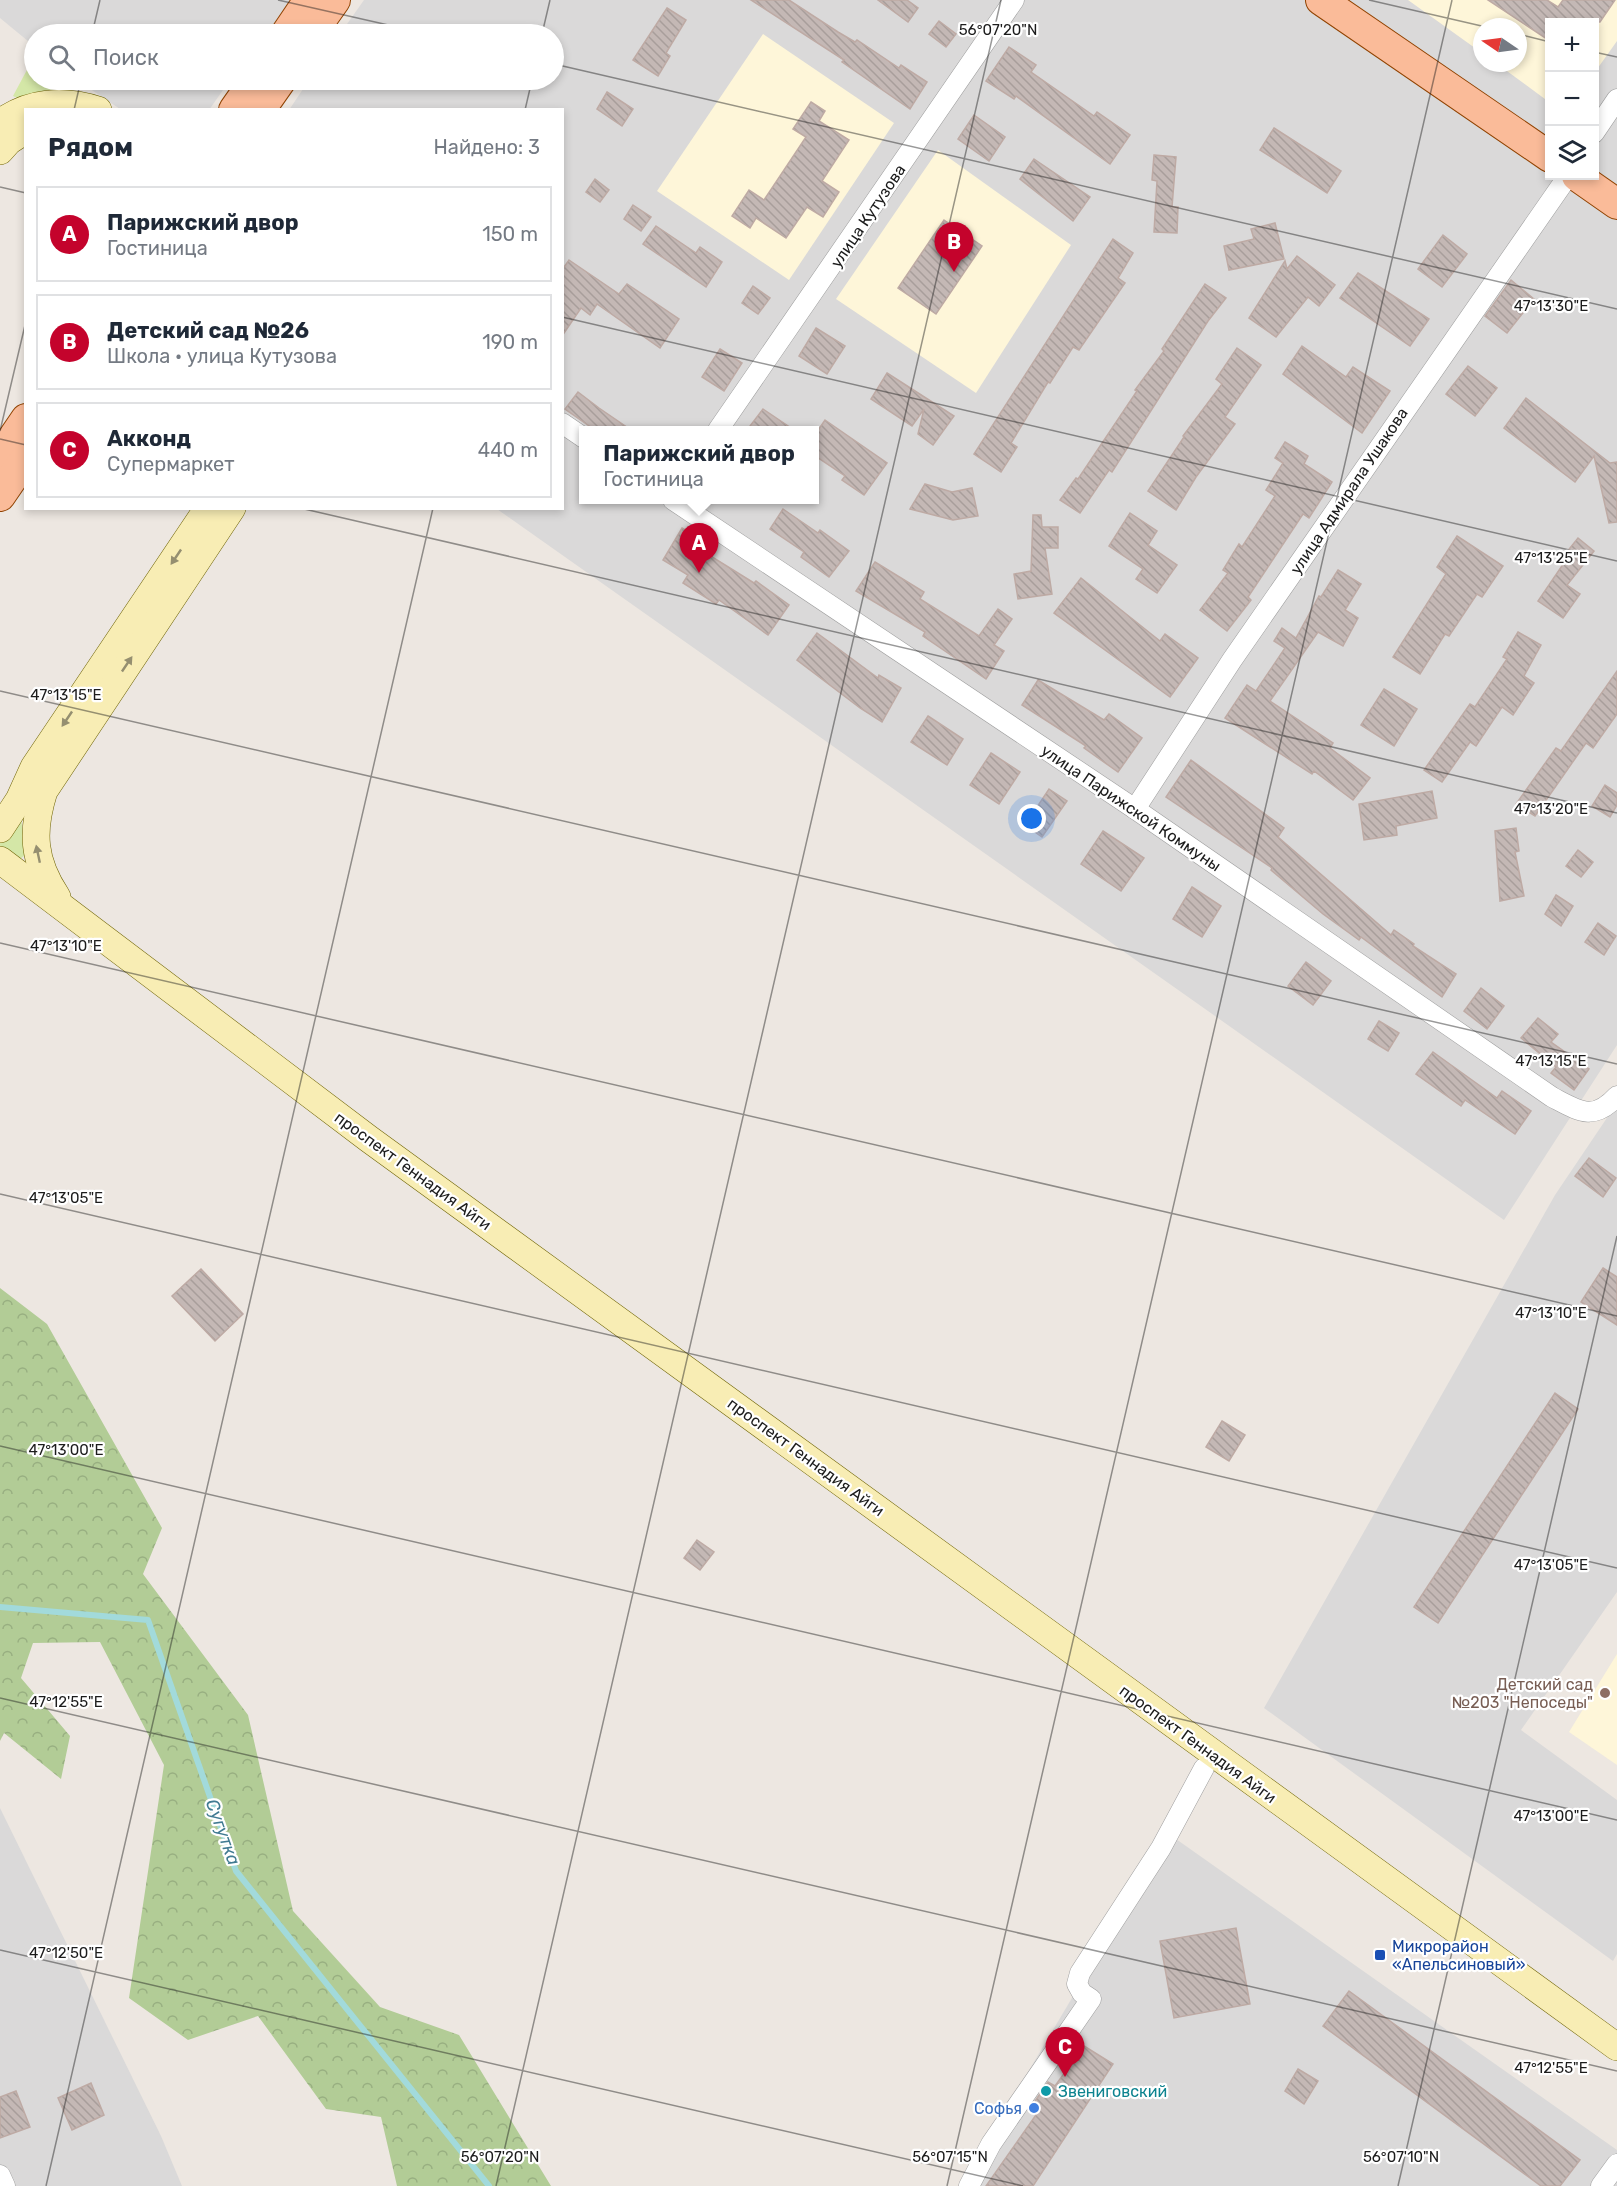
<!DOCTYPE html>
<html lang="ru">
<head>
<meta charset="utf-8">
<style>
	body { margin:0; font-family:Rubik,sans-serif; background:#f6f6f7; color:#1f2937 }
	.controls { position:absolute; right:18px; top:18px; display:grid; overflow:hidden; border-radius:0px; box-shadow:0 3px 9px #0003 }
	.controls button { width:54px; height:54px; display:grid; place-items:center; padding:0; border:0; border-bottom:2px solid #e0e1e3; background:#fff; color:#1f2937; font:30px sans-serif }
	.compass { position:absolute; left:1473px; top:18px; width:54px; height:54px; border-radius:50%; background:#fff; box-shadow:0 3px 9px #0003; rotate:283deg }
	.you { position:absolute; left:1032px; top:819px; width:21px; height:21px; margin:-15px; border:4px solid #fff; border-radius:50%; background:#1a73e8; box-shadow:0 0 0 9px #1a73e833 }
	.badge { display:grid; place-items:center; width:39px; height:39px; border-radius:50%; background:#c4032c; color:#fff; font-size:20px; font-weight:700 }
	.pin { position:absolute; translate:-50% -50px; filter:drop-shadow(0 2px 3px #0008) }
	.pin::after { content:''; position:absolute; top:32px; width:21px; height:18px; background:inherit; clip-path:polygon(0 0,100% 0,50% 100%) }
	.popup { position:absolute; left:579px; top:426px; width:240px; height:78px; box-sizing:border-box; display:grid; place-content:center; border-radius:0px; background:#fff; filter:drop-shadow(0 2px 4px #0005); font-size:20px; white-space:nowrap; color:#747a83 }
	.popup b { font-size:22px; color:#1f2937 }
	.popup::after { content:''; position:absolute; left:50%; top:100%; margin-left:-12px; border:12px solid transparent; border-top-color:#fff }
	.list { margin:0; padding:0; list-style:none }
	h2 { display:flex; justify-content:space-between; align-items:center; height:78px; margin:0; padding:0 24px; font-size:26px }
	h2 small { font-size:20px; font-weight:400; color:#747a83 }
	.list li { display:grid; grid-template-columns:39px 1fr auto; gap:18px; align-items:center; box-sizing:border-box; height:96px; margin:0 12px 12px; padding:0 12px; border:2px solid #e0e1e3; border-radius:0px }
	.list b { display:block; font-size:22px; white-space:nowrap }
	.list p { margin:0; font-size:20px; white-space:nowrap; color:#747a83 }
	.list em { font-size:20px; font-style:normal; color:#747a83 }
	.icon { flex:none; width:33px; height:33px; fill:none; stroke:currentColor; stroke-width:2; stroke-linecap:round; stroke-linejoin:round }
	.map { position:relative; flex:none; width:1617px; height:2186px; overflow:hidden }
	.search { position:absolute; background:#fff; box-shadow:0 3px 9px #0003; left:24px; top:24px; width:540px; height:66px; display:flex; align-items:center; gap:15px; box-sizing:border-box; padding:0 21px; border-radius:33px; color:#747a83; font-size:22px }
	.panel { position:absolute; background:#fff; box-shadow:0 3px 9px #0003; left:24px; top:108px; width:540px; height:402px; border-radius:0px }
	.map>svg:first-child { display:block }
	.residential { fill:#dad9d9; fill-rule:evenodd }
	.education { fill:#fef6d9 }
	.grass { fill:#d4e7a7 }
	.forest { fill:url(#forest-crowns) }
	.lines { fill:none; stroke-linecap:round; stroke-linejoin:round }
	.stream { stroke:#a2dadb; stroke-width:6 }
	.building { fill:url(#building-back-hatch); stroke:#beaaa4; stroke-width:1.5 }
	.street-casing { stroke:#9d9d9d; stroke-width:21 }
	.secondary-casing { stroke:#6f6406; stroke-width:28 }
	.primary-casing { stroke:#914302; stroke-width:32 }
	.street { stroke:#fff; stroke-width:20 }
	.secondary { stroke:#f8edb4; stroke-width:27 }
	.primary { stroke:#fabb99; stroke-width:30 }
	.oneway { fill:#958f70 }
	.ticks { fill:none; stroke:#1c1c1c; stroke-width:1.5; stroke-opacity:0.45 }
	.education-dot { fill:#8d6e63; stroke:#fff; stroke-width:2 }
	.transit-dot { fill:#1a4fb4; stroke:#fff; stroke-width:2 }
	.culture-dot { fill:#0f9aa8; stroke:#fff; stroke-width:2 }
	.shop-dot { fill:#3f7fe0; stroke:#fff; stroke-width:2 }
	.labels { text-anchor:middle; dominant-baseline:central; stroke-width:4.5; stroke-linejoin:round; paint-order:stroke }
	.street-label { font-size:16px; fill:#1c1c1c; stroke:#fff }
	.education-label { font-size:16px; fill:#785e54; stroke:#fff; text-anchor:end }
	.transit-label { font-size:16px; fill:#164399; stroke:#fff; text-anchor:start }
	.culture-label { font-size:16px; fill:#0d838f; stroke:#fff; text-anchor:start }
	.shop-label { font-size:16px; fill:#366cbe; stroke:#fff; text-anchor:end }
	.water-label { font-size:18px; font-style:italic; fill:#417b92; stroke:#fff }
	.ticks-label { font-size:15px; text-anchor:middle; fill:#1c1c1c; stroke:#fff; stroke-width:4.5; stroke-linejoin:round; paint-order:stroke }
</style>
</head>
<body>
<div class="map">
<svg width="1617" height="2186" viewBox="0 0 1617 2186">
	<defs>
		<pattern id="forest-crowns" width="20" height="18" patternUnits="userSpaceOnUse" patternTransform="scale(1.5)"><rect width="20" height="18" fill="#b2cc96"/><path d="M2 6a3 3 0 1 1 6 0M12 15a3 3 0 1 1 6 0" fill="none" stroke="#98af81"/></pattern>
		<pattern id="building-back-hatch" width="6" height="6" patternUnits="userSpaceOnUse" patternTransform="scale(1.5)"><rect width="6" height="6" fill="#c4b8b5"/><path d="M-1 5l2 2M0 0l6 6M5-1l2 2" fill="none" stroke="#a89e9b"/></pattern>
	</defs>
	<rect width="100%" height="100%" fill="#ede7e1"/>
	<!-- residential -->
	<g class="residential">
		<path d="M0,0H295L271,34H34V46L0,18Z"/>
		<path d="M364,0H1617V1045L1504,1220L497,509L562,508V110H289L309,80H554V34H340ZM1550,22H1594V176H1550ZM1482,27H1518V63H1482ZM584,430H814V500H584Z"/>
		<path d="M77,80H230L209,110L120,109Z"/>
		<path d="M1617,1103V1592L1521,1730L1617,1800V1954L1613,1961L1264,1708L1555,1195Z"/>
		<path d="M0,1808L161,2136L182,2186H0Z"/>
		<path d="M1176,1839L1617,2150V2186H963L971,2168L1161,1848Z"/>
	</g>
	<!-- education -->
	<g class="education">
		<path d="M1408,0H1617V41L1595,72L1594,22H1550L1549,102L1496,63H1518V27H1482V53Z"/>
		<path d="M763,34L894,123L789,280L657,191Z"/>
		<path d="M938,150L1071,245L976,393L836,299Z"/>
		<path d="M1617,1654V1765L1569,1732Z"/>
	</g>
	<!-- grass -->
	<g class="grass">
		<path d="M33,65L34,80H58L62,87L17,98L13,96L28,68Z"/>
		<path d="M21,816L25,855L19,860L0,848V834Z"/>
	</g>
	<!-- forest -->
	<path class="forest" d="M0,1288L47,1324L162,1528L143,1574L248,1715L293,1911L380,2007L459,2035L551,2186H397L381,2117L326,2109L258,2016L188,2040L129,1998L164,1765L100,1642L33,1643L21,1678L70,1736L61,1779L4,1733L0,1741Z"/>
	<g class="lines">
		<!-- stream -->
		<path class="stream" d="M0,1607L148,1620L236,1871L489,2186"/>
	</g>
	<!-- building -->
	<g class="building">
		<path d="M751,0H789L838,32L855,42L857,40L899,68L901,65L927,82L910,109L842,62L844,60Z"/>
		<path d="M878,0H907L918,8L908,22Z"/>
		<path d="M1488,0H1547L1558,7L1563,0H1615L1600,22H1550V41Z"/>
		<path d="M667,8L686,20L666,53L670,56L658,76L633,60Z"/>
		<path d="M939,21L956,34L946,47L929,34Z"/>
		<path d="M1009,47L1036,65L1031,72L1094,116L1097,112L1130,135L1110,164L1016,96L1014,99L986,81Z"/>
		<path d="M607,92L633,109L622,126L597,109Z"/>
		<path d="M811,102L825,111L819,121L849,140L822,181L839,192L823,217L807,207L786,238L756,218L750,228L732,216L749,190L764,200L806,137L793,129Z"/>
		<path d="M974,115L1005,137L989,161L958,139Z"/>
		<path d="M1274,128L1341,171L1327,193L1260,150Z"/>
		<path d="M1154,155L1176,157L1172,207H1178L1177,233L1154,232L1157,181L1152,180Z"/>
		<path d="M1034,159L1090,197L1073,221L1020,179Z"/>
		<path d="M595,179L609,190L600,202L586,192Z"/>
		<path d="M633,205L651,217L641,231L624,219Z"/>
		<path d="M944,220L982,246L936,314L898,288Z"/>
		<path d="M1275,223L1284,259L1229,270L1224,246L1254,239L1251,229Z"/>
		<path d="M656,226L696,253L700,247L722,262L706,287L643,244Z"/>
		<path d="M1443,235L1467,254L1442,287L1418,269Z"/>
		<path d="M1113,239L1133,253L1118,278L1125,283L1079,350L1073,347L1050,383L1048,382L1011,443L1017,447L1001,472L974,454Z"/>
		<path d="M1297,256L1335,285L1319,306L1308,297L1276,337L1249,318L1285,261L1287,269Z"/>
		<path d="M569,260L619,294L627,284L679,319L660,348L597,304L590,315L581,308L562,336V270Z"/>
		<path d="M1358,273L1429,319L1410,346L1340,298Z"/>
		<path d="M1511,280L1534,299L1507,333L1485,316Z"/>
		<path d="M1205,284L1226,298L1208,321L1112,472L1109,470L1080,513L1060,500L1076,478L1078,479L1137,391L1135,390L1164,351L1162,349Z"/>
		<path d="M753,286L770,298L758,314L742,303Z"/>
		<path d="M816,328L845,346L827,374L799,356Z"/>
		<path d="M1302,346L1346,377L1353,367L1390,391L1362,433L1283,374Z"/>
		<path d="M1237,348L1261,365L1225,417L1235,424L1196,477L1176,510L1148,491L1184,437L1183,436L1222,384L1216,379Z"/>
		<path d="M720,349L742,363L724,391L702,377Z"/>
		<path d="M1468,366L1497,388L1475,416L1446,394Z"/>
		<path d="M887,373L954,416L933,445L918,434L924,409L912,426L871,399Z"/>
		<path d="M578,392L599,408L631,430H595L565,409Z"/>
		<path d="M1526,398L1610,463L1617,462V522L1609,523L1594,456L1575,482L1504,428Z"/>
		<path d="M763,409L794,430H747Z"/>
		<path d="M825,420L887,463L864,495L842,480L845,476L814,455V436Z"/>
		<path d="M1285,442L1308,456L1304,464L1332,482L1309,518L1303,514L1248,597L1251,600L1227,631L1200,610L1228,573L1223,570L1239,544L1242,547L1275,496L1266,490L1283,463L1275,458Z"/>
		<path d="M925,484L952,492L972,488L978,516L953,520L910,509Z"/>
		<path d="M783,509L818,533L820,530L849,551L829,577L801,557L804,552L770,529Z"/>
		<path d="M1130,513L1157,531L1148,545L1177,565L1157,593L1136,579L1143,569L1109,546Z"/>
		<path d="M1033,515H1041L1042,527H1058V548H1045L1052,594L1018,599L1014,574L1031,571Z"/>
		<path d="M682,528L700,539L696,547L754,583L756,581L789,605L768,635L719,600L716,604L683,583L688,575L663,560Z"/>
		<path d="M1457,536L1503,566L1482,597L1477,594L1449,636L1445,634L1420,674L1393,657L1446,574L1437,567Z"/>
		<path d="M1578,538L1594,551L1567,585L1580,594L1563,618L1538,601L1566,560L1562,558Z"/>
		<path d="M875,562L924,592L920,599L979,636L998,609L1012,619L994,645L1004,651L986,679L923,636L925,632L856,591Z"/>
		<path d="M1338,570L1361,584L1345,610L1358,618L1343,646L1318,632L1270,701L1333,743L1330,748L1370,778L1353,800L1314,771L1312,774L1225,718L1247,685L1256,691L1285,648L1274,641L1282,628L1296,638L1319,596L1321,597Z"/>
		<path d="M1081,578L1160,641L1165,634L1198,658L1170,697L1054,613Z"/>
		<path d="M1518,632L1541,645L1524,676L1534,683L1513,715L1502,707L1476,746L1470,742L1442,782L1424,770L1470,704L1475,707L1507,659L1503,657Z"/>
		<path d="M817,633L878,678L879,675L901,688L882,722L860,708L797,660Z"/>
		<path d="M1617,671V714L1593,748L1586,743L1535,816L1516,804L1556,748L1561,751Z"/>
		<path d="M1038,680L1104,720L1109,714L1142,738L1118,772L1084,748L1086,746L1022,705Z"/>
		<path d="M1384,689L1417,709L1394,746L1361,725Z"/>
		<path d="M928,716L963,739L947,765L911,742Z"/>
		<path d="M991,753L1020,772L999,804L970,785Z"/>
		<path d="M1191,760L1284,828L1278,837L1391,935L1394,930L1414,944L1413,946L1456,974L1442,997L1361,937L1359,940L1323,914L1271,870L1272,868L1166,797Z"/>
		<path d="M1605,785L1617,793V805L1610,817L1592,806Z"/>
		<path d="M1049,789L1067,801L1042,837L1025,825Z"/>
		<path d="M1432,791L1437,818L1396,826L1397,835L1364,840L1359,804Z"/>
		<path d="M1516,828L1519,851L1515,852L1524,896L1500,901L1495,831Z"/>
		<path d="M1103,831L1144,858L1121,891L1081,864Z"/>
		<path d="M1578,850L1593,862L1581,877L1566,866Z"/>
		<path d="M1192,887L1221,906L1202,937L1173,919Z"/>
		<path d="M1556,895L1573,906L1561,926L1545,914Z"/>
		<path d="M1598,923L1616,936L1604,955L1585,942Z"/>
		<path d="M1306,962L1331,981L1313,1005L1288,986Z"/>
		<path d="M1481,988L1504,1006L1487,1029L1464,1011Z"/>
		<path d="M1538,1018L1558,1034L1551,1042L1589,1069L1574,1090L1551,1073L1556,1067L1521,1038Z"/>
		<path d="M1379,1021L1399,1033L1388,1051L1368,1039Z"/>
		<path d="M1433,1052L1497,1098L1502,1091L1531,1111L1515,1134L1465,1100L1461,1106L1416,1074Z"/>
		<path d="M1589,1158L1616,1178L1603,1197L1575,1176Z"/>
		<path d="M1603,1268L1617,1277V1325L1581,1302Z"/>
		<path d="M201,1269L243,1314L215,1341L172,1296Z"/>
		<path d="M1555,1393L1578,1409L1438,1623L1414,1607Z"/>
		<path d="M1222,1421L1245,1435L1229,1461L1206,1447Z"/>
		<path d="M697,1540L714,1552L700,1570L684,1558Z"/>
		<path d="M1236,1928L1250,2004L1174,2018L1160,1941Z"/>
		<path d="M1349,1991L1580,2160L1560,2186H1541L1323,2026Z"/>
		<path d="M1084,2046L1113,2064L1033,2186H986L1036,2115L1029,2110L1048,2082L1055,2086Z"/>
		<path d="M1298,2069L1318,2081L1304,2104L1285,2091Z"/>
		<path d="M91,2083L104,2115L72,2130L58,2098Z"/>
		<path d="M16,2091L30,2127L0,2138V2097Z"/>
	</g>
	<g class="lines">
		<defs>
			<g id="street">
				<path d="M1594,133L1617,99"/>
				<path d="M562,423L584,438"/>
				<path d="M718,430L1014,0"/>
				<path d="M673,500L1135,809L1552,1097C1579,1111 1593,1122 1617,1096"/>
				<path d="M1135,809L1232,660L1568,176"/>
				<path d="M0,2175L5,2186"/>
				<path d="M969,2186L991,2144L1091,1999L1082,1993L1077,1984L1080,1973L1161,1848L1204,1768"/>
				<path d="M1601,2186L1617,2164"/>
			</g>
			<g id="secondary">
				<path d="M0,123C29,101 64,99 98,110"/>
				<path d="M0,151L9,141L26,130"/>
				<path d="M0,829L19,800L34,767L208,508"/>
				<path d="M0,860L369,1139L1617,2047"/>
				<path d="M57,897C33,861 31,832 44,791L232,508"/>
			</g>
			<g id="primary">
				<path d="M1321,0L1550,157"/>
				<path d="M286,34L309,0"/>
				<path d="M311,34L335,0"/>
				<path d="M234,110L255,80"/>
				<path d="M260,110L281,80"/>
				<path d="M1577,176L1617,204"/>
				<path d="M0,457L26,419"/>
				<path d="M0,496L26,458"/>
			</g>
		</defs>
		<!-- street casing -->
		<use href="#street" class="street-casing"/>
		<!-- secondary casing -->
		<use href="#secondary" class="secondary-casing"/>
		<!-- primary casing -->
		<use href="#primary" class="primary-casing"/>
		<!-- street -->
		<use href="#street" class="street"/>
		<!-- secondary -->
		<use href="#secondary" class="secondary"/>
		<!-- primary -->
		<use href="#primary" class="primary"/>
	</g>
	<!-- one-way arrows -->
	<defs><path id="oneway-solid" d="M-6-.8H1V-3.2L6.5 0L1 3.2V.8H-6Z" transform="scale(1.5)"/></defs>
	<g class="oneway">
		<use href="#oneway-solid" transform="translate(176 557) rotate(124)"/>
		<use href="#oneway-solid" transform="translate(127 664) rotate(-56)"/>
		<use href="#oneway-solid" transform="translate(67 719) rotate(124)"/>
		<use href="#oneway-solid" transform="translate(38 854) rotate(-102)"/>
	</g>
	<!-- ticks -->
	<path class="ticks" d="M278,0L428,34M1369,0L1486,27M92,34L100,0M542,34L550,0M1518,34L1550,42M1594,52L1617,57M554,64L1617,309M74,110L81,80M525,110L532,80M0,187L26,193M562,317L1617,561M0,431L26,321M0,439L26,445M300,508L1617,813M0,691L1617,1064M0,943L1617,1316M0,1194L1617,1568M0,1446L1617,1820M0,1698L1617,2071M0,1950L1023,2186M46,2186L433,508M496,2186L1001,0M947,2186L1452,0M1398,2186L1617,1236"/>
	<!-- markers -->
	<circle class="education-dot" cx="1605" cy="1693" r="6"/>
	<rect class="transit-dot" x="1374" y="1949" width="12" height="12" rx="3"/>
	<circle class="culture-dot" cx="1046" cy="2091" r="6"/>
	<circle class="shop-dot" cx="1034" cy="2108" r="6"/>
	<g class="labels">
		<!-- street labels -->
		<g class="street-label">
			<text transform="translate(868 216) rotate(-56)">улица Кутузова</text>
			<text transform="translate(1349 491) rotate(-56)">улица Адмирала Ушакова</text>
			<text transform="translate(1131 808) rotate(34)">улица Парижской Коммуны</text>
			<text transform="translate(413 1171) rotate(36)">проспект Геннадия Айги</text>
			<text transform="translate(806 1457) rotate(36)">проспект Геннадия Айги</text>
			<text transform="translate(1198 1744) rotate(36)">проспект Геннадия Айги</text>
		</g>
		<!-- education labels -->
		<g class="education-label">
			<text x="1593" y="1684">Детский сад<tspan x="1593" dy="18">№203 "Непоседы"</tspan></text>
		</g>
		<!-- transit labels -->
		<g class="transit-label">
			<text x="1392" y="1946">Микрорайон<tspan x="1392" dy="18">«Апельсиновый»</tspan></text>
		</g>
		<!-- culture labels -->
		<g class="culture-label">
			<text x="1058" y="2091">Звениговский</text>
		</g>
		<!-- shop labels -->
		<g class="shop-label">
			<text x="1022" y="2108">Софья</text>
		</g>
		<!-- water labels -->
		<g class="water-label">
			<text transform="translate(223 1832) rotate(70)">Сугутка</text>
		</g>
	</g>
	<g class="ticks-label">
		<text x="998" y="35">56°07'20"N</text>
		<text x="1551" y="311">47°13'30"E</text>
		<text x="1551" y="563">47°13'25"E</text>
		<text x="66" y="700">47°13'15"E</text>
		<text x="1551" y="814">47°13'20"E</text>
		<text x="66" y="951">47°13'10"E</text>
		<text x="1551" y="1066">47°13'15"E</text>
		<text x="66" y="1203">47°13'05"E</text>
		<text x="1551" y="1318">47°13'10"E</text>
		<text x="66" y="1455">47°13'00"E</text>
		<text x="1551" y="1570">47°13'05"E</text>
		<text x="66" y="1707">47°12'55"E</text>
		<text x="1551" y="1821">47°13'00"E</text>
		<text x="66" y="1958">47°12'50"E</text>
		<text x="1551" y="2073">47°12'55"E</text>
		<text x="500" y="2162">56°07'20"N</text>
		<text x="950" y="2162">56°07'15"N</text>
		<text x="1401" y="2162">56°07'10"N</text>
	</g>
</svg>
<div class="controls">
<button>+</button>
<button>−</button>
<button><svg class="icon" aria-label="layers" viewBox="0 0 24 24"><path d="M12 4l9 5-9 5-9-5zM3 14l9 5 9-5"/></svg></button>
</div>
<svg class="compass" viewBox="-18 -18 36 36"><path d="M0-13l5 13h-10z" fill="#e53935"/><path d="M0 13l5-13h-10z" fill="#747a83"/></svg>
<div class="you"></div>
<div class="pin badge" style="left:699px;top:573px">A</div>
<div class="popup"><b>Парижский двор</b>Гостиница</div>
<div class="pin badge" style="left:954px;top:272px">B</div>
<div class="pin badge" style="left:1065px;top:2077px">C</div>
<div class="search"><svg class="icon" aria-label="search" viewBox="0 0 24 24"><circle cx="10" cy="10" r="6"/><path d="M15 15l6 6"/></svg>Поиск</div>
<section class="panel">
<h2>Рядом<small>Найдено: 3</small></h2>
<ul class="list">
<li><span class="badge">A</span><div><b>Парижский двор</b><p>Гостиница</p></div><em>150 m</em></li>
<li><span class="badge">B</span><div><b>Детский сад №26</b><p>Школа · улица Кутузова</p></div><em>190 m</em></li>
<li><span class="badge">C</span><div><b>Акконд</b><p>Супермаркет</p></div><em>440 m</em></li>
</ul>
</section>
</div>
</body>
</html>
